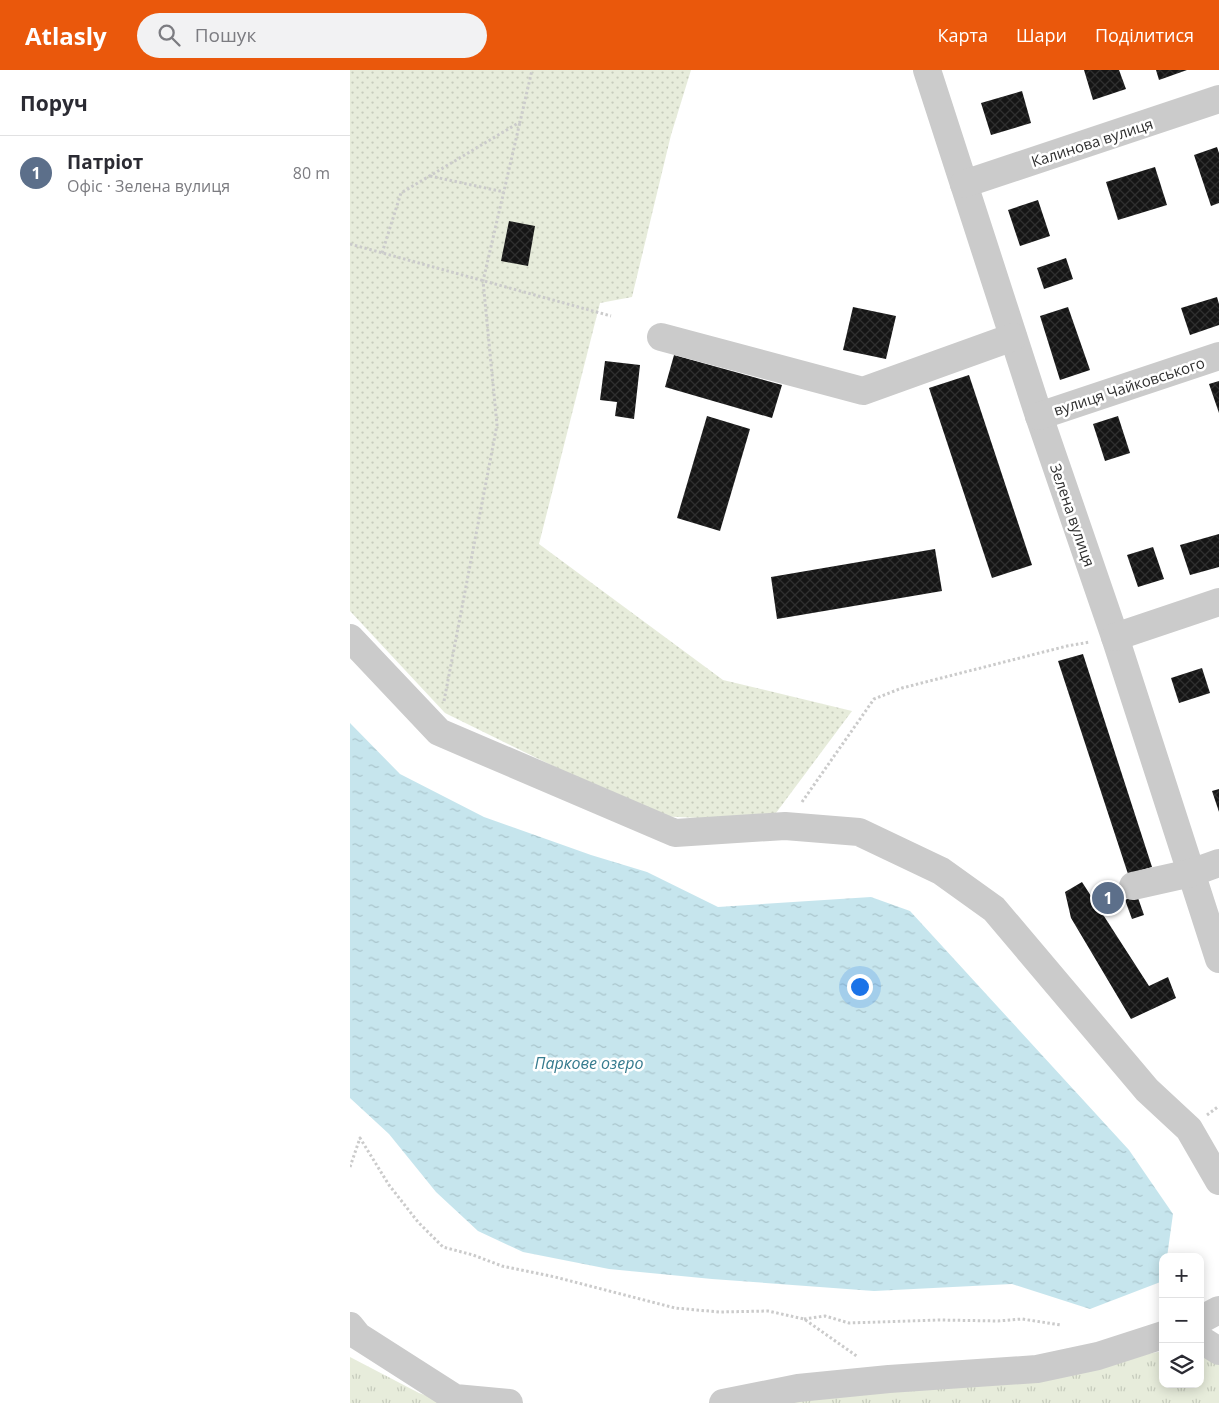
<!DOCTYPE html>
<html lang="uk">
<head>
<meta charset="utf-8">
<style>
	body { margin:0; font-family:"Open Sans",sans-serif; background:#f2f2f3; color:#2b2b33 }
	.controls { position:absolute; right:15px; bottom:15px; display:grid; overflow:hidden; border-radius:10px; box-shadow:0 2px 12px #0003 }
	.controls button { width:45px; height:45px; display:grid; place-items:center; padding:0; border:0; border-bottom:1px solid #e1e1e2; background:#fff; color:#2b2b33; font:25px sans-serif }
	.you { position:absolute; left:509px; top:916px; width:18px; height:18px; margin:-12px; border:4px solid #fff; border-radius:50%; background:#1a73e8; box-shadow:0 0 0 8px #1a73e833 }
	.badge { display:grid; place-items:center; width:32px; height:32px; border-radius:50%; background:#ea580c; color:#fff; font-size:16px; font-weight:700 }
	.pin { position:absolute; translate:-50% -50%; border:2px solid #fff; box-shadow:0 1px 5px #0006 }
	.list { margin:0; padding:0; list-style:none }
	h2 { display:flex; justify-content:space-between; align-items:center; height:65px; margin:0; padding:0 20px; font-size:21px }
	h2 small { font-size:16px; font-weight:400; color:#7c7c81 }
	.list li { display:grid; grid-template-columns:32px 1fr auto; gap:15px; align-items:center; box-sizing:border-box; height:75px; padding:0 20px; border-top:1px solid #e1e1e2 }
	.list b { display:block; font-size:19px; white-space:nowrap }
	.list p { margin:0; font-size:16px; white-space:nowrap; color:#7c7c81 }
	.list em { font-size:16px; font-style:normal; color:#7c7c81 }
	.icon { flex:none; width:28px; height:28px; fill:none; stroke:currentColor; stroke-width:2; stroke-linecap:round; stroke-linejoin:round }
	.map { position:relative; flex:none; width:869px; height:1333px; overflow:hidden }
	header { display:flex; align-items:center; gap:30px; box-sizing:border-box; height:70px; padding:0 25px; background:#ea580c; color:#fff }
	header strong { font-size:24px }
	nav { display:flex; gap:28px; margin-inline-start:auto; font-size:18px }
	.search { width:350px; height:45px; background:#f2f2f3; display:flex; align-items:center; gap:12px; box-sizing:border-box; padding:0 18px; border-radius:28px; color:#7c7c81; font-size:19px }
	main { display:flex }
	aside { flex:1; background:#fff }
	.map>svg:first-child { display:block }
	.grass { fill:url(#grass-tufts) }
	.park { fill:url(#park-dots) }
	.water { fill:url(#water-ripples) }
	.building { fill:url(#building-cross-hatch) }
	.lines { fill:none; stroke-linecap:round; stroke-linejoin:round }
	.path { stroke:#cbcbcb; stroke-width:3; stroke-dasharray:2.5 2.5; stroke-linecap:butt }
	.minor { stroke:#cbcbcb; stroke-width:28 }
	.labels { text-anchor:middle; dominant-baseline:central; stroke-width:5; stroke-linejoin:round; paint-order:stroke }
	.street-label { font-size:15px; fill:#2e2e2e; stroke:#fff }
	.water-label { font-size:16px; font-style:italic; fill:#367b8e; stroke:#fff }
</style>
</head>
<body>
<header>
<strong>Atlasly</strong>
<div class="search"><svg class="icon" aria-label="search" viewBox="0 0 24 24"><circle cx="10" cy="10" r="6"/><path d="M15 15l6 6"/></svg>Пошук</div>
<nav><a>Карта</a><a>Шари</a><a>Поділитися</a></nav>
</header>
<main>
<aside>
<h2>Поруч<small></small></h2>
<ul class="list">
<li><span class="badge" style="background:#5c6f8a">1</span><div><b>Патріот</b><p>Офіс · Зелена вулиця</p></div><em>80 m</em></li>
</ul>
</aside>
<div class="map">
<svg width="869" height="1333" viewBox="0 0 869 1333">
	<defs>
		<pattern id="grass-tufts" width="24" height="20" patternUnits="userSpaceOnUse" patternTransform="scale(1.25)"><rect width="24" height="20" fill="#e7ecdb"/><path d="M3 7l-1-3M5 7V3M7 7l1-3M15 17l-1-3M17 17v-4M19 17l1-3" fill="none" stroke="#c6cbbc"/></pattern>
		<pattern id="park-dots" width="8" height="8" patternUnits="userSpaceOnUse" patternTransform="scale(1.25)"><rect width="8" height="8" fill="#e7ecdb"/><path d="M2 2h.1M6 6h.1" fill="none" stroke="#c6cbbc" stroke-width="1.8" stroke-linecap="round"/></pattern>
		<pattern id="water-ripples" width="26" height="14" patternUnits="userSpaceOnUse" patternTransform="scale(1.25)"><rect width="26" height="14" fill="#c6e5ed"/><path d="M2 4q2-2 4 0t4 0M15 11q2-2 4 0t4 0" fill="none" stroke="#aac5cc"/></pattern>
		<pattern id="building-cross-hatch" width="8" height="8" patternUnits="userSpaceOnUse" patternTransform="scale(1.25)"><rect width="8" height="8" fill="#151515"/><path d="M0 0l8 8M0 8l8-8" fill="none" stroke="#2f2f2f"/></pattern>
	</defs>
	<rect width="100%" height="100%" fill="#fff"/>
	<!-- grass -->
	<g class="grass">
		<path d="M813,1281V1314H850V1282L869,1292V1333H428L677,1307Z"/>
		<path d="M0,1287L69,1323L97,1333H0Z"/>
	</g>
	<!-- park -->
	<path class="park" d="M0,0H341L321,65L282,227L250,233L189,474L373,610L502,641L420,751L305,746L95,643L0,541Z"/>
	<!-- water -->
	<path class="water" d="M0,653L50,704L134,747L241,785L297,802L368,837L521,827L560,841L779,1080L823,1144L817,1187H813V1211L740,1239L662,1214L524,1221L362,1209L259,1199L173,1182L128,1161L86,1122L39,1064L0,1028Z"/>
	<!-- building -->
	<g class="building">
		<path d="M734,0H769L776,19L743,30Z"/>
		<path d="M806,0H837L809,10Z"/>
		<path d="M672,21L681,53L641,65L631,33Z"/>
		<path d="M867,77L869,83V133L861,136L844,85Z"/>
		<path d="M805,97L817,135L768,150L756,112Z"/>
		<path d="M688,130L700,166L670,176L658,140Z"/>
		<path d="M159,151L185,156L178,196L151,191Z"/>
		<path d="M716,188L723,209L694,219L687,198Z"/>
		<path d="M867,227L869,234V255L840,265L831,238Z"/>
		<path d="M503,237L546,246L536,289L493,280Z"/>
		<path d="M718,237L740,300L710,310L690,246Z"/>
		<path d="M324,285L432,315L422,348L315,317Z"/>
		<path d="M255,291L290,295L284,349L265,346L267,332L250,330Z"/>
		<path d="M619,305L682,495L642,508L579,318Z"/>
		<path d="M869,311V343L859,314Z"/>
		<path d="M357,346L400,359L370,461L327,448Z"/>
		<path d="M768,346L780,383L755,391L743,354Z"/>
		<path d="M869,464V497L840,505L830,475Z"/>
		<path d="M803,477L814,509L788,517L777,485Z"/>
		<path d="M585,479L592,521L427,549L421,507Z"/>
		<path d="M733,584L802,797L778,804L708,591Z"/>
		<path d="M852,598L860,623L829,633L821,608Z"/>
		<path d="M869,719V742L862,721Z"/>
		<path d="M732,812L799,916L818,907L826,928L781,949L721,848L715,822Z"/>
		<path d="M787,825L794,845L782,849L775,830Z"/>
	</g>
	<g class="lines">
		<!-- path -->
		<g class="path">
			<path d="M80,106L154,122"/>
			<path d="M0,174L261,246"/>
			<path d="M32,183L51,123L170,52L182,0"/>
			<path d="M94,631L147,355L133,211L170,52"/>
			<path d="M452,732L524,629L552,618L717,576L740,572"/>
			<path d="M857,1045L869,1036"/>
			<path d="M0,1097L10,1068L39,1115L68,1152L93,1177L123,1185L152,1196L205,1207L325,1238L369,1242L418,1241L454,1249L508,1287"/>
			<path d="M454,1249L475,1246L499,1253L589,1250L648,1251L672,1249L711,1255"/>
		</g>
		<!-- minor -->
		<g class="minor">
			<path d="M577,0L689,346L765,567L869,889"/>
			<path d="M614,114L869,29"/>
			<path d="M311,267L513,321L663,267"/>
			<path d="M689,346L869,286"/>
			<path d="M765,567L869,532"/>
			<path d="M0,568L89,662L325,763L435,756L509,762L591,801L644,839L797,1020L839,1059L869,1111"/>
			<path d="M783,816L841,803L869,793"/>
			<path d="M850,1250L869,1240"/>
			<path d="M0,1256L8,1266L105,1328L159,1333"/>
			<path d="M850,1269L869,1281"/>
			<path d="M373,1333L448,1318L539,1309L687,1299L748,1286L813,1265"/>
		</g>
	</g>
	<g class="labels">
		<!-- street labels -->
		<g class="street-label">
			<text transform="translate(742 72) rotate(-18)">Калинова вулиця</text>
			<text transform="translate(779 316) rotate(-18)">вулиця Чайковського</text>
			<text transform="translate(723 445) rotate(71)">Зелена вулиця</text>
		</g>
		<!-- water labels -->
		<g class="water-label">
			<text x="239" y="993">Паркове озеро</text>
		</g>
	</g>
</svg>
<div class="controls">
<button>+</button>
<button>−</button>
<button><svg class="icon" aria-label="layers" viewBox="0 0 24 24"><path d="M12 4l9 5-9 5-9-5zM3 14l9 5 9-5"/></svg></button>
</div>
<div class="you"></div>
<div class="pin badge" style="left:758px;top:828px;background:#5c6f8a">1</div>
</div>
</main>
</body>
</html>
